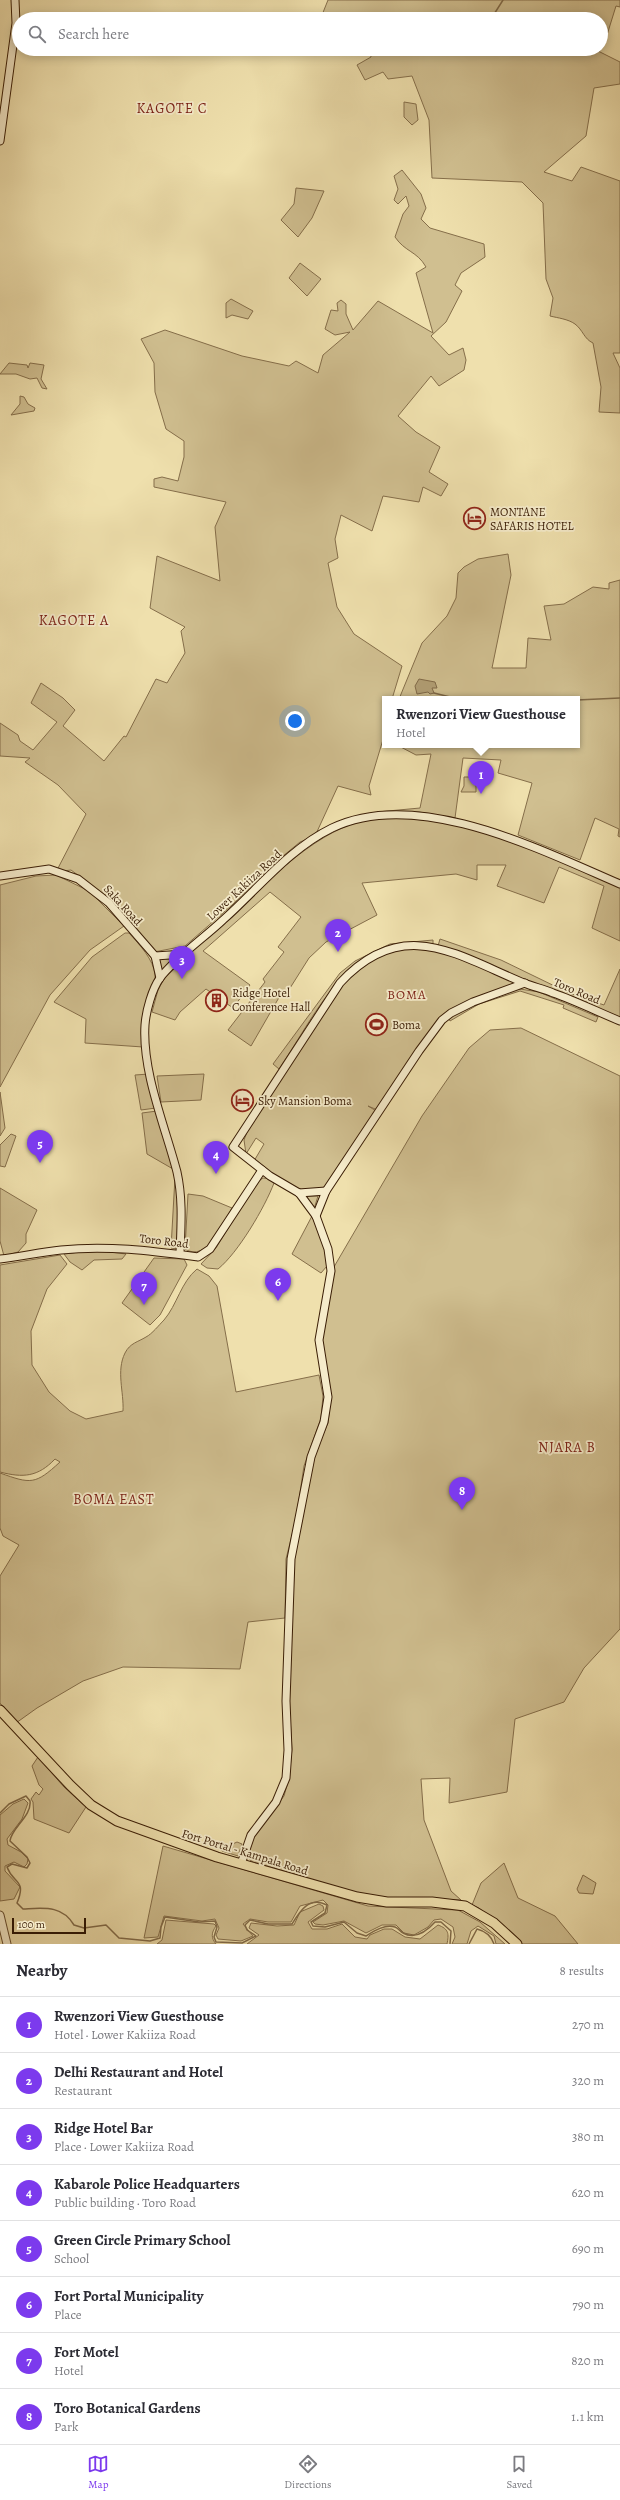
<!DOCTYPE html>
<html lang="en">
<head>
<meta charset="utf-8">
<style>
	body { margin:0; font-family:Alegreya,serif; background:#f2f2f3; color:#2b2b33 }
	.scale { position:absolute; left:12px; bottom:10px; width:74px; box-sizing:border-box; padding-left:4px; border:2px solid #3a1d05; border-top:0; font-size:11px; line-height:14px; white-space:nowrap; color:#3a1d05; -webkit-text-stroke:3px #f5ebca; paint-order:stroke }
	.you { position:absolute; left:295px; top:721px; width:14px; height:14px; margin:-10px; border:3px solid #fff; border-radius:50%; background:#1a73e8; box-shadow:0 0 0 6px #1a73e833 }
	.badge { display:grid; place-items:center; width:26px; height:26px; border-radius:50%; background:#7c3aed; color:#fff; font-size:13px; font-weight:700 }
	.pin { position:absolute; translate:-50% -33px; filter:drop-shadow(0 1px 2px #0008) }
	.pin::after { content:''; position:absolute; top:21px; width:14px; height:12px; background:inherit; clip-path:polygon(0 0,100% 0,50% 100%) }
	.popup { position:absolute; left:382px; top:696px; width:198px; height:52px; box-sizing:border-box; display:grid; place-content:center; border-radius:0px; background:#fff; filter:drop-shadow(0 1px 3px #0005); font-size:13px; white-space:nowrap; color:#7c7c81 }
	.popup b { font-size:15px; color:#2b2b33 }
	.popup::after { content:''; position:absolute; left:50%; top:100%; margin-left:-8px; border:8px solid transparent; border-top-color:#fff }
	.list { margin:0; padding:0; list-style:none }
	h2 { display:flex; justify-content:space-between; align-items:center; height:52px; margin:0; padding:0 16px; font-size:17px }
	h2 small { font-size:13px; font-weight:400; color:#7c7c81 }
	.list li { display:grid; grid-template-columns:26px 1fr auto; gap:12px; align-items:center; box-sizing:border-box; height:56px; padding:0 16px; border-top:1px solid #e1e1e2 }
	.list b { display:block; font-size:15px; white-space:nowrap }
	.list p { margin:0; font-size:13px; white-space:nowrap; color:#7c7c81 }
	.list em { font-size:13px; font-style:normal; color:#7c7c81 }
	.icon { flex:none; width:22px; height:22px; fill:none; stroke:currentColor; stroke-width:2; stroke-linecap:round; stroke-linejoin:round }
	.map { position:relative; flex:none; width:620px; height:1944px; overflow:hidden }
	.search { position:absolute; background:#fff; box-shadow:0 2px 10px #0003; left:12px; right:12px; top:12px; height:44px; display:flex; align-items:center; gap:10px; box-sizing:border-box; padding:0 14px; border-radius:22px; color:#7c7c81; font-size:15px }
	.sheet { height:500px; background:#fff }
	nav { display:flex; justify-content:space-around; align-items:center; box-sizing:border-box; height:56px; border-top:1px solid #e1e1e2; background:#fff; font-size:11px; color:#7c7c81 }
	nav a { display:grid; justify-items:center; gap:2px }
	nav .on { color:#7c3aed }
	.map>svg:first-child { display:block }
	.green { fill:#d0bf90; stroke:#856e4a }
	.water { fill:#b19e74; stroke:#816a48 }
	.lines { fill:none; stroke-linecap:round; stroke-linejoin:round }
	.stream { stroke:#816a48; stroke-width:1.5 }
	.tertiary-casing { stroke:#674e2f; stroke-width:9 }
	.secondary-casing { stroke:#3a1d05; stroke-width:9 }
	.trunk-casing { stroke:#3a1d05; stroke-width:11 }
	.tertiary { stroke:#f5ebca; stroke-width:7 }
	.secondary { stroke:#f5ebca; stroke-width:7 }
	.trunk { stroke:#efe0ad; stroke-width:9 }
	.labels { text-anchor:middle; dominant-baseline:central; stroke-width:3.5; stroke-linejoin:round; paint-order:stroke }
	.poi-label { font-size:12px; fill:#3a1d05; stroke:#f5ebca; text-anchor:start }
	.street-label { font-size:12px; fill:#3a1d05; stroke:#f5ebca }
	.neighbourhood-label { font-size:13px; letter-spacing:1px; fill:#7a1f14; stroke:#f5ebca }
	.quarter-label { font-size:14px; letter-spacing:1px; fill:#7a1f14; stroke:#f5ebca }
</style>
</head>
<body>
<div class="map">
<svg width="620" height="1944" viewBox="0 0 620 1944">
	<rect width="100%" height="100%" fill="#efe0ad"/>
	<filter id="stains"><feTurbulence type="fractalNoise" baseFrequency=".005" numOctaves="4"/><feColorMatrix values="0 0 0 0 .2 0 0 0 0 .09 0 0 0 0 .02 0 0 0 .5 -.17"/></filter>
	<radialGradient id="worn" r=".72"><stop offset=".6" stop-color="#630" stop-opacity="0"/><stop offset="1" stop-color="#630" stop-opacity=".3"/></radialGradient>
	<!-- green -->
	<g class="green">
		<path d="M328,0H620V7L616,6L607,35L601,34V19H324L322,15Z"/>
		<path d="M370,49H594L620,62V84L594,88L586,136L544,172L572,181L581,167L620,181V353H613L620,368V413L599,412L601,387L593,343C584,339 583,330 575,324C568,319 558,318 550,316L553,298L546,279L543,203L522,182L432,178L429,120L412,76L388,79L383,72L365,80L357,65L371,57Z"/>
		<path d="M404,102L416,104L418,120L412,125L404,117Z"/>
		<path d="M402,170L421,194L426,208L421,219L430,228L484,244L485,257L461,273L455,285L462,291L446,322L431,336L449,355L463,348L466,360L464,370L439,386L431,376L398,416L416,432L440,447L429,472L448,484L441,496L423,487L419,502L383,496L372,531L341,515L335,539L338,558L328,563L337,607L354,634L402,666L392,699H385V733L369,786L371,795L338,786L315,836L300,842L277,861L231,906L185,946L154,952C130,920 103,893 71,870L56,872L86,814L58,785L25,762L30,758L0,756V723L18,735L20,741L33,750L57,722L31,703L41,683L63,698L75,710L63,726L104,761L124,736L126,737L156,679L167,683L185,653L181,631L185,627L150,608L157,556L220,581L215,527L226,502L154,487V479L162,477L178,481L184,457V441L166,429L155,392L154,363L141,339L165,330L242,356L289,366L296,361L318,373L323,355L350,332L335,335L325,329L331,310L338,311L337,303L341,300L346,304V314L353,330L378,301L433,333L416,273L426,267C417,251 405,252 395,237L403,214L409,206L406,196L398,204L394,200L398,189L394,176Z"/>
		<path d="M296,188L324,191L312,218L298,237L281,220L294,204Z"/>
		<path d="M300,263L321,279L307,296L289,278Z"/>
		<path d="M231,299L253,311L248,319L232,315L226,318V303Z"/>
		<path d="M9,363L27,365L28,368L30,363L44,365L41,379L47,389L42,388L37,378L30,379L16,374H0Z"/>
		<path d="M20,396L24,397L28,404L35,408L34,411L11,415L20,404Z"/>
		<path d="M508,554L511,575L492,668H526L528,638L551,640L544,606L564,604L593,587L609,589V583L620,580V837L618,836L619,829L595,818L580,860L518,835L532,783L498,773L501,760L463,758L455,818L419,812H377L420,808L431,754L416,755L397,745H577V699H399L422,643L447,616L456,598L458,573L464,567L478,559Z"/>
		<path d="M464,777H475V783H483V785H476V792H461L464,786Z"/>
		<path d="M381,816L444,822L517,842L620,886V941L592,928L604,886L559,867L544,903L497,886L506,865H477V880L456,874L362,883L377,915L326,942L309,958L285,996L281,994L251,1046L228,1030L265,982L263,979L284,952L278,947L301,917L270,892L203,951L250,985L233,1008L206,989L180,1012L175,1020L152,1012L158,990L164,979C190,953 217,928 244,903C284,866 325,825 381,816Z"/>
		<path d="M56,875L89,891L124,926L90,950L50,995L0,1087V885L36,876Z"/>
		<path d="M125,933H129C139,944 154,960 155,975C157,989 146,1003 143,1016C140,1027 142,1037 143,1047L85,1043L86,1019L54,1002L92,957Z"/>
		<path d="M440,939L501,960L569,993L604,1005L620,969V1020L497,969L459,951L438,946Z"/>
		<path d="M433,940V945C342,944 323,1004 279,1069L273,1064L340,973L355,961L390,944Z"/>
		<path d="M407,948L456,953L520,985L451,1013L380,1111L368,1106L378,1112L330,1185C300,1203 278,1178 254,1161L264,1144L256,1138L246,1154L244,1140L252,1119L339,984C358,965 381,953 407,948Z"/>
		<path d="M179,956L163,970H159L158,959Z"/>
		<path d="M520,989L539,992L598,1017L596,1022L563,1008L564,1005L520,991L479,1004L450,1021L448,1017L504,991Z"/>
		<path d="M521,1028L620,1076V1629L584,1668L564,1702L515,1719L507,1792L449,1803L450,1778L421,1779L424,1820L451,1891L461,1900L365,1897L256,1864L250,1860L249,1852L254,1836L284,1796L289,1778L292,1749L289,1702L294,1561L313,1458L328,1423L331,1394L319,1340L331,1272L422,1116L469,1048L490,1030Z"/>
		<path d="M149,1074L156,1108L141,1110L135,1075Z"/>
		<path d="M204,1074L201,1100L161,1102L157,1076Z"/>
		<path d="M0,1092L5,1128L0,1136Z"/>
		<path d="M157,1111L173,1169L147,1154L142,1113Z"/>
		<path d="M11,1134L16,1136L5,1167L0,1166V1145Z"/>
		<path d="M175,1177L179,1204L177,1249L171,1248Z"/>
		<path d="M263,1178L271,1179L274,1183C265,1207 238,1253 218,1269L207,1268L201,1264L216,1248L256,1183Z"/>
		<path d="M0,1188L37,1210L26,1234V1243L18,1252L4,1256L0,1241Z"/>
		<path d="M188,1194L203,1196L232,1208C223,1223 207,1263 185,1249Z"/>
		<path d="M306,1196H318L314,1209Z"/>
		<path d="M312,1216L326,1251L327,1266L321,1273L292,1254Z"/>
		<path d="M94,1250L126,1254L122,1259L94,1260L82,1270L70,1262L64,1254Z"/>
		<path d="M60,1255L67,1264L47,1289L31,1331L32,1365L49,1392L70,1411L86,1419L123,1411C124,1392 116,1371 125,1353C130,1343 138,1342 146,1337C152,1334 159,1325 164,1320C177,1305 181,1282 197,1269L209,1276L217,1286L236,1392L319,1375L323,1396L321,1418L304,1466L296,1519L286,1559L285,1618L248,1622L240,1669L123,1667L83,1681L37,1708L16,1723L0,1703V1576L19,1545L3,1536L0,1528V1473C31,1484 35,1485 60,1462L55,1459C38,1477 23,1478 0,1472V1265Z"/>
		<path d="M154,1258L184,1259L187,1265L160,1315L150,1325L122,1303Z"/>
		<path d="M38,1757L64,1787L86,1807L69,1833L34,1819L33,1802L31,1799L36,1792L39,1795L43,1789L39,1785L32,1766Z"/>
		<path d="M24,1799L28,1803L22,1819L7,1839L8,1845L21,1852L28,1859L27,1864L24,1867L14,1862L5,1866V1871L20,1887L14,1899L0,1901V1815L13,1804Z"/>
		<path d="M237,1842L242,1844L238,1856L222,1851V1849Z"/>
		<path d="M163,1846L368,1906L458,1910L480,1922L505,1944H496L494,1936L478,1926L471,1931L467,1944H452L455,1937L453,1927L441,1919L434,1920L428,1927L414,1935L404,1933L396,1925H382L366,1933L344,1921L323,1925L315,1924L313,1922L327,1913L328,1905L323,1900L300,1906L291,1922H268L250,1919L243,1924L253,1936L241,1941L218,1939L216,1935L219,1928L215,1919L202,1921L164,1916L158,1937L144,1938Z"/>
		<path d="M504,1863L518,1898L555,1916L578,1944H520L479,1908L472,1905L481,1883Z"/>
		<path d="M583,1875L596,1883L593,1894L579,1893L577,1889Z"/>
		<path d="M319,1904L323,1906L324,1910L308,1922L312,1929H327L342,1924L355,1937L367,1939L370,1935L384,1929H392L405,1937L420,1939L438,1925C449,1929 449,1934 447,1944H247L259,1935L249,1928L251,1923L277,1926L294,1925L300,1912Z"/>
		<path d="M166,1920L214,1924L216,1926C211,1933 211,1938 216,1944H157L162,1940Z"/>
	</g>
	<!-- water -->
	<path class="water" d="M419,679L435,682L437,688H432L434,693L430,694L428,692L417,694L415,686Z"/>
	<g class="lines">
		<!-- stream -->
		<g class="stream">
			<path d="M491,19L503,0"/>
			<path d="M434,693L458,699"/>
			<path d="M577,700L620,698"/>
			<path d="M0,1813L9,1804L26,1796L30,1801C32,1816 11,1828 10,1841L27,1857L30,1863L27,1868L12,1864L7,1867C13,1884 27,1879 17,1903L23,1909C44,1908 62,1905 74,1925L84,1928L106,1925L119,1938L150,1941L160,1938L161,1927L165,1917L199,1922L215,1921L217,1927L214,1937L216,1942L242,1943L256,1936L247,1930L245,1925L250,1920L268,1924H292C300,1911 309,1896 327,1905L325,1913L311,1922L313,1926L325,1927L344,1922L357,1933L366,1936C374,1931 385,1924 395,1927C398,1928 400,1931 403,1933C416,1940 427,1931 435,1922H441L451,1931L450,1944"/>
			<path d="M469,1944L477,1929C485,1931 491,1935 494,1944"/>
		</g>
		<defs>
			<path id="tertiary" d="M0,1915L7,1944"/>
			<g id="secondary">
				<path d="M0,141L16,23L15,0"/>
				<path d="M0,876L49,869L78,879L109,903L155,956L160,978"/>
				<path d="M155,956L185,954"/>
				<path d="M299,1193L326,1191"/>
				<path d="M316,1216L326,1191L419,1051L442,1020L451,1013L473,1002L525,983"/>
				<path d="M180,1253C181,1226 183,1199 177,1172C165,1126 142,1072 145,1025C146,1011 152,989 160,978C175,958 204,938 223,920C258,889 289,849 332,828C417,787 541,850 620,884"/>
				<path d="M0,1259C20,1257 40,1252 61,1250C107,1245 152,1251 198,1257L210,1249L262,1170"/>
				<path d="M241,1864L251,1835L276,1802L286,1778L288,1750L286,1701L291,1559L311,1457L324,1422L328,1397L319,1340L331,1271L328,1249L316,1216L299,1193L270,1176L233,1147L340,983C403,915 456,955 524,983C534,987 544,989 553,993C576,1001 598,1012 620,1021"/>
			</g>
			<path id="trunk" d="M0,1710L70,1785L91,1805L117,1821L217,1857L357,1897L387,1902H432L465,1906L494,1923L517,1944"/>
		</defs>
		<!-- tertiary casing -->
		<use href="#tertiary" class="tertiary-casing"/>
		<!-- secondary casing -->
		<use href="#secondary" class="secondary-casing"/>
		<!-- trunk casing -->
		<use href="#trunk" class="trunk-casing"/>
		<!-- tertiary -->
		<use href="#tertiary" class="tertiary"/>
		<!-- secondary -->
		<use href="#secondary" class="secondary"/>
		<!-- trunk -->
		<use href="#trunk" class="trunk"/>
	</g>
	<!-- icons -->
	<defs>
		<symbol id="hotel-ring" viewBox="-11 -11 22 22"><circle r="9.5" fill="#f5ebca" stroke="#8f2418" stroke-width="1.5"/><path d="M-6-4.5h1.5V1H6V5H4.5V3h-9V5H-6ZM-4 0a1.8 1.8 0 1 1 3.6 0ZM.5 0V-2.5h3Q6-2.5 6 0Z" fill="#8f2418"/></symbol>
		<symbol id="building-ring" viewBox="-11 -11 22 22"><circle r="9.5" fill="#f5ebca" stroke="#8f2418" stroke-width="1.5"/><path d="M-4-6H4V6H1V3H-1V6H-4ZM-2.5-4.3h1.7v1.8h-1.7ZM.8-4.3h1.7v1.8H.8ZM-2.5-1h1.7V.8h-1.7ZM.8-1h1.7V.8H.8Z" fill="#8f2418"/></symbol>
		<symbol id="stadium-ring" viewBox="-11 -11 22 22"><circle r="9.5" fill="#f5ebca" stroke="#8f2418" stroke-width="1.5"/><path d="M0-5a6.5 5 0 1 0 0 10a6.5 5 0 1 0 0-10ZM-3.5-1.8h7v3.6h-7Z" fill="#8f2418"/></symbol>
	</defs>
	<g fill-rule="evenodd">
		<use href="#hotel-ring" x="462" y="506" width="25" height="25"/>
		<use href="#building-ring" x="204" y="988" width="25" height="25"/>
		<use href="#stadium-ring" x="364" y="1012" width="25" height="25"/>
		<use href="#hotel-ring" x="230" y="1088" width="25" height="25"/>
	</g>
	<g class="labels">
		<!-- poi labels -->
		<g class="poi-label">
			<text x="490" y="512">MONTANE<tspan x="490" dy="14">SAFARIS HOTEL</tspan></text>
			<text x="232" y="993">Ridge Hotel<tspan x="232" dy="14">Conference Hall</tspan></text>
			<text x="392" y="1025">Boma</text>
			<text x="258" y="1101">Sky Mansion Boma</text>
		</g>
		<!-- street labels -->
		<g class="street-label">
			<text transform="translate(244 885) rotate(-43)">Lower Kakiiza Road</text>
			<text transform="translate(123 905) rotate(47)">Saka Road</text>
			<text transform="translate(577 991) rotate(23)">Toro Road</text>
			<text transform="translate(164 1241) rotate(7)">Toro Road</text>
			<text transform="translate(245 1852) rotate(17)">Fort Portal - Kampala Road</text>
		</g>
		<!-- neighbourhood labels -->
		<g class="neighbourhood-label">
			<text x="407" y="994">BOMA</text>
		</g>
		<!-- quarter labels -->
		<g class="quarter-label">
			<text x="172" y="108">KAGOTE C</text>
			<text x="74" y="620">KAGOTE A</text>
			<text x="567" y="1447">NJARA B</text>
			<text x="114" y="1499">BOMA EAST</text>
		</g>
	</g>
	<rect width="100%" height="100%" filter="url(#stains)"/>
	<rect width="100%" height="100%" fill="url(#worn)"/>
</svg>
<div class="scale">100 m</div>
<div class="you"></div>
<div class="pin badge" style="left:481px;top:794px">1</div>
<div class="popup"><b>Rwenzori View Guesthouse</b>Hotel</div>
<div class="pin badge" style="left:338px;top:952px">2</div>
<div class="pin badge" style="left:182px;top:979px">3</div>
<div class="pin badge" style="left:216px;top:1174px">4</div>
<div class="pin badge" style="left:40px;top:1163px">5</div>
<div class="pin badge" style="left:278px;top:1301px">6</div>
<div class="pin badge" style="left:144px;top:1305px">7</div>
<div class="pin badge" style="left:462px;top:1510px">8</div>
<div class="search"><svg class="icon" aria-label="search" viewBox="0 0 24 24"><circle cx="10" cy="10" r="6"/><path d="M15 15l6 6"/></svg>Search here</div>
</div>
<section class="sheet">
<h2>Nearby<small>8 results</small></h2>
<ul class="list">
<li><span class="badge">1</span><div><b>Rwenzori View Guesthouse</b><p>Hotel · Lower Kakiiza Road</p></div><em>270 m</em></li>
<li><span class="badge">2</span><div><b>Delhi Restaurant and Hotel</b><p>Restaurant</p></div><em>320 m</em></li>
<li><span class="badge">3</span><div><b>Ridge Hotel Bar</b><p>Place · Lower Kakiiza Road</p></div><em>380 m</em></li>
<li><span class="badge">4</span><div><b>Kabarole Police Headquarters</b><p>Public building · Toro Road</p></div><em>620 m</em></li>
<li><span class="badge">5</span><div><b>Green Circle Primary School</b><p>School</p></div><em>690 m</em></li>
<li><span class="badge">6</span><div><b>Fort Portal Municipality</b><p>Place</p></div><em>790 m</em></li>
<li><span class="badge">7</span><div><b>Fort Motel</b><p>Hotel</p></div><em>820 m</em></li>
<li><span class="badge">8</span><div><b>Toro Botanical Gardens</b><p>Park</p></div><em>1.1 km</em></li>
</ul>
</section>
<nav>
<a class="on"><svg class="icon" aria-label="map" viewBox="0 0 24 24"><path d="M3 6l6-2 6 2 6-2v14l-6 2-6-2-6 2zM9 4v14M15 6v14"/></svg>Map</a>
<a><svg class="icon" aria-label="directions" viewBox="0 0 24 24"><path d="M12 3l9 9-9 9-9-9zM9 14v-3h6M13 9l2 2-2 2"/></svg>Directions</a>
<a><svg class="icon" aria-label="saved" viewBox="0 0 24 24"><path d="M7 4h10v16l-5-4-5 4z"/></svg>Saved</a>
</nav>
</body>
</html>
